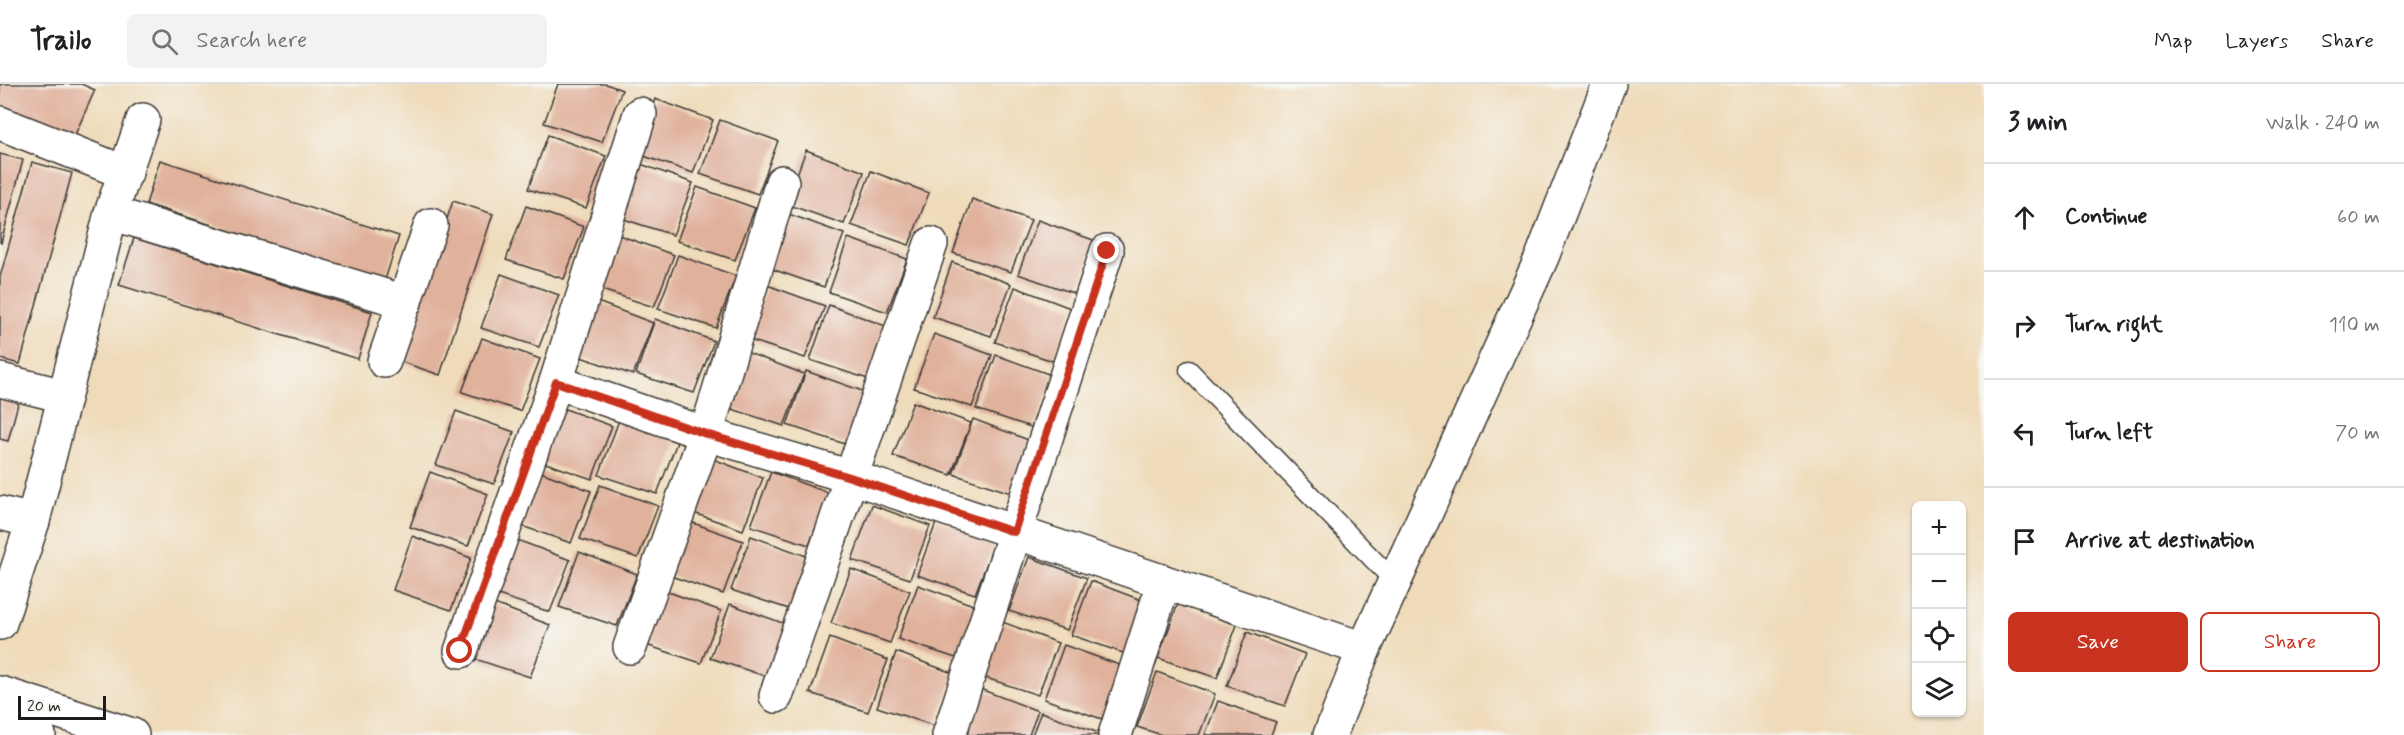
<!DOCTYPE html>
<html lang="en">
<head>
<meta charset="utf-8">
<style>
	body { margin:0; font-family:Mynerve,sans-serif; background:#f2f2f2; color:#202124 }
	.controls { position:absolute; right:18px; bottom:18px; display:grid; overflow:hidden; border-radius:9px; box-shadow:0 2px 4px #0004 }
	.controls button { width:54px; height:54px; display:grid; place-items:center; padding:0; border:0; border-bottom:2px solid #e0e0e0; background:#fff; color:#202124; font:30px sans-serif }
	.scale { position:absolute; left:18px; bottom:15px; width:88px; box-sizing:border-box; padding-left:6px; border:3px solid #1c1c1c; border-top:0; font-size:16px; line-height:21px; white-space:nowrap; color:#1c1c1c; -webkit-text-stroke:4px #f6f6f2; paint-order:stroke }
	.stop { position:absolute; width:18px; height:18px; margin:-14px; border:4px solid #c8321e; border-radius:50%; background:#fff }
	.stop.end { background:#c8321e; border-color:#fff; box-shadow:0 2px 6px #0008 }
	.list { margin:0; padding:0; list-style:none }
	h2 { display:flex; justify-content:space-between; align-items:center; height:78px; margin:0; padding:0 24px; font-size:26px }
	h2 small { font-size:20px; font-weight:400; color:#757577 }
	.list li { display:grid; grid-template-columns:39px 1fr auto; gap:18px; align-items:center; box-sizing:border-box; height:108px; padding:0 24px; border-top:2px solid #e0e0e0 }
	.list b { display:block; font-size:22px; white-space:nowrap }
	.list em { font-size:20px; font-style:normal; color:#757577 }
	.actions { display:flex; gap:12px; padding:18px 24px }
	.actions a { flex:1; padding:14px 0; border:2px solid #c8321e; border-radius:9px; text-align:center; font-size:21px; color:#c8321e }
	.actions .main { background:#c8321e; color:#fff }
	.icon { flex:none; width:33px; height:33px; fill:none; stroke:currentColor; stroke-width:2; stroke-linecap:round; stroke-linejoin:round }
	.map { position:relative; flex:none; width:1984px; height:651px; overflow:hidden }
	header { display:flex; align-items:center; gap:36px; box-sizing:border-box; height:84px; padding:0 30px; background:#fff; border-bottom:2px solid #e0e0e0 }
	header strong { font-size:28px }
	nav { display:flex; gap:33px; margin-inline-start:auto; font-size:21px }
	.search { width:420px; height:54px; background:#f2f2f2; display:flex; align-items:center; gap:15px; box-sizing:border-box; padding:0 21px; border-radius:9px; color:#757577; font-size:22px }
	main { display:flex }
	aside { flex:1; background:#fff }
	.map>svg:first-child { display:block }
	.building { fill:#e0b19b }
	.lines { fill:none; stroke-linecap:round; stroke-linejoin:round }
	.lane-casing { stroke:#3c3934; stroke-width:21 }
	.street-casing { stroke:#3c3934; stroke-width:36 }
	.lane { stroke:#fff; stroke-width:18 }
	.street { stroke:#fff; stroke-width:33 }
	.route { stroke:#c8321e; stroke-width:8 }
</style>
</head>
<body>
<header>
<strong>Trailo</strong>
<div class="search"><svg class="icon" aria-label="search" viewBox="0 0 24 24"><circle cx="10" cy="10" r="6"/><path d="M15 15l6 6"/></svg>Search here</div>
<nav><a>Map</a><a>Layers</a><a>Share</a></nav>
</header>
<main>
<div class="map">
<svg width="1984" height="651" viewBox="0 0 1984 651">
	<rect width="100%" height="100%" fill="#f6f6f2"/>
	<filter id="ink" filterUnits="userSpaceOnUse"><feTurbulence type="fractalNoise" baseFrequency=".0167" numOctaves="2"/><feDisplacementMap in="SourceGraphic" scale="12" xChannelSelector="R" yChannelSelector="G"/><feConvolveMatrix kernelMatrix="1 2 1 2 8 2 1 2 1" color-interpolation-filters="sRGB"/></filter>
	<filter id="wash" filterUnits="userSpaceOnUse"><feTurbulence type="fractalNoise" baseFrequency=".008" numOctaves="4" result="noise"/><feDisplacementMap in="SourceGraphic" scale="24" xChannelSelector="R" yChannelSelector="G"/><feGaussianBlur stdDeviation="1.35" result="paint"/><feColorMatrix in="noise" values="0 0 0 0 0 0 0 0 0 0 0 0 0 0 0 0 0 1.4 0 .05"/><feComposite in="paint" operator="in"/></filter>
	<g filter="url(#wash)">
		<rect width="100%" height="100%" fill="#efdbba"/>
		<g id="blocks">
			<!-- building -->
			<g class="building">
				<path d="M0,0H81L95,6L73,55L0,23Z"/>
				<path d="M558,0H606L622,6L602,58L544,39Z"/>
				<path d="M655,15L713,36L693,89L635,69Z"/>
				<path d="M720,36L778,57L758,110L700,90Z"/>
				<path d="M548,51L606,72L586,124L528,105Z"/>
				<path d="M806,66L864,88L844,140L786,120Z"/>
				<path d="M0,70L23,76L1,159L0,158Z"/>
				<path d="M160,76L399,152L385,196L146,120Z"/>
				<path d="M32,78L72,89L20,280L0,275V193Z"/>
				<path d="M635,78L693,99L673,151L614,132Z"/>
				<path d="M871,87L929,109L909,161L851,141Z"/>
				<path d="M697,103L755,124L735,176L677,157Z"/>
				<path d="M972,115L1031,136L1011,188L953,169Z"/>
				<path d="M453,117L493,130L440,291L399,277Z"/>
				<path d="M526,122L584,143L564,195L506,176Z"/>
				<path d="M786,129L844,150L824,203L766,183Z"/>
				<path d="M1038,136L1096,157L1076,210L1018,190Z"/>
				<path d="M616,150L674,171L654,223L596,204Z"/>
				<path d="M134,154L372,228L358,275L119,201Z"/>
				<path d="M848,154L907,175L887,228L829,208Z"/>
				<path d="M678,171L736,192L716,244L658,225Z"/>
				<path d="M952,178L1011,200L991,252L933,233Z"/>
				<path d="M501,190L559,211L539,263L481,244Z"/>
				<path d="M767,201L825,222L805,274L747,255Z"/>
				<path d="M1015,203L1073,225L1053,277L995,258Z"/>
				<path d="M595,217L653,239L633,291L575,271Z"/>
				<path d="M829,221L888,243L868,295L810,276Z"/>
				<path d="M655,235L714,257L694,309L636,290Z"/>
				<path d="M934,250L992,271L972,323L914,304Z"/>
				<path d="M482,254L540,275L520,327L462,308Z"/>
				<path d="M746,268L804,290L784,342L726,323Z"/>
				<path d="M996,271L1054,292L1034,344L976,325Z"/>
				<path d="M806,287L865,308L845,360L787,341Z"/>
				<path d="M0,311L19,316L8,357L0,355Z"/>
				<path d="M913,318L971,339L951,391L893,372Z"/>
				<path d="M554,321L612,342L592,395L534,375Z"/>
				<path d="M456,327L514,348L494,400L436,381Z"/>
				<path d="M973,335L1031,357L1011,409L953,390Z"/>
				<path d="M619,336L677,358L657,410L599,391Z"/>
				<path d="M705,372L763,394L743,446L685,426Z"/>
				<path d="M533,385L591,407L571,459L513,439Z"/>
				<path d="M430,388L488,410L468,462L410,443Z"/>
				<path d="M771,388L829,409L809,461L751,442Z"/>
				<path d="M600,401L658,422L638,474L580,455Z"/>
				<path d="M872,421L930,442L910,495L852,476Z"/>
				<path d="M685,436L743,457L723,510L665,490Z"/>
				<path d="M937,436L995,458L975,510L917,491Z"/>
				<path d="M412,452L471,474L451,526L393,506Z"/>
				<path d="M751,452L809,473L789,525L731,506Z"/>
				<path d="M512,454L570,476L550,528L492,509Z"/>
				<path d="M579,468L637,490L617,542L559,523Z"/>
				<path d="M1029,473L1087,494L1067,546L1009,527Z"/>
				<path d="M851,485L910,507L890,559L831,539Z"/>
				<path d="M1091,497L1149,519L1129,571L1071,551Z"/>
				<path d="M918,501L976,522L956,574L898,555Z"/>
				<path d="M663,506L721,527L701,579L643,560Z"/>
				<path d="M492,519L550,541L530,593L472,574Z"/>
				<path d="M730,520L788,541L768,593L710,574Z"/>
				<path d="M1178,520L1237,541L1217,594L1158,574Z"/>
				<path d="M1000,537L1058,559L1038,611L980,592Z"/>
				<path d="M1247,548L1305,570L1285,622L1227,602Z"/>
				<path d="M830,554L888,576L868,628L810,609Z"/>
				<path d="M1064,561L1122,582L1102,635L1044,615Z"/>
				<path d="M896,568L955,590L935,642L877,623Z"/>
				<path d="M1157,588L1215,610L1199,651H1162L1137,643Z"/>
				<path d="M980,605L1038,627L1029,651H963Z"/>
				<path d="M1218,617L1276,638L1271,651H1205Z"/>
				<path d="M1041,628L1099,649L1098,651H1032Z"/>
			</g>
		</g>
	</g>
	<g filter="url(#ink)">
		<use href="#blocks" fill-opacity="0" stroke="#3c3934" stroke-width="1.5"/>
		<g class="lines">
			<defs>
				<path id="lane" d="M1189,286L1395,498"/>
				<g id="street">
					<path d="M0,39L126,89"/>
					<path d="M111,129L405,218"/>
					<path d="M384,277L431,141"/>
					<path d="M0,296L64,312"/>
					<path d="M556,298L706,350L851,393L1364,565"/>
					<path d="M0,429L33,437"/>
					<path d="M0,539L33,437L111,129L143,36"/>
					<path d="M630,563L706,350L782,98"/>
					<path d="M461,567L556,298L640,30"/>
					<path d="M0,609L132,651"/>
					<path d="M776,612L931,160"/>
					<path d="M0,639L39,651"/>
					<path d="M949,651L1107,167"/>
					<path d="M1115,651L1164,498"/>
					<path d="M1330,651L1364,565L1542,173L1609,0"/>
				</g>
			</defs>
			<!-- lane casing -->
			<use href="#lane" class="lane-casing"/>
			<!-- street casing -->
			<use href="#street" class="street-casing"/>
			<!-- lane -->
			<use href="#lane" class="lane"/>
			<!-- street -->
			<use href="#street" class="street"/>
		</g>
	</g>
	<g class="lines" filter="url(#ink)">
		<!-- route -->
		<path class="route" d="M460,567L556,298L706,350L850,393L1014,448L1107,167"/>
	</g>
</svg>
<div class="controls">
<button>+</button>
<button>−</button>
<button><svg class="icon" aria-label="locate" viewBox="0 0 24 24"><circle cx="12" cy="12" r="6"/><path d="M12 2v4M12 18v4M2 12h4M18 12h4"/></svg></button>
<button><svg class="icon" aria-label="layers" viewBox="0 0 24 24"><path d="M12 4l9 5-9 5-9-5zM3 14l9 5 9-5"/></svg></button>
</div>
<div class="scale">20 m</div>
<div class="stop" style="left:460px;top:567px"></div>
<div class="stop end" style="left:1107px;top:167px"></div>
</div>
<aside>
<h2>3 min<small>Walk · 240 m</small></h2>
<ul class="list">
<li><svg class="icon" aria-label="ahead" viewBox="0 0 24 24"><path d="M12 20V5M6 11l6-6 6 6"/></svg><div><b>Continue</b></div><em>60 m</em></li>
<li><svg class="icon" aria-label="right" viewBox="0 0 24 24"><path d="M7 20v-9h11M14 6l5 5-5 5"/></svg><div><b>Turn right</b></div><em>110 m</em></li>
<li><svg class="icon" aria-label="left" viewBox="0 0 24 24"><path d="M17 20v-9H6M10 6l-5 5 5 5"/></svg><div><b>Turn left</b></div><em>70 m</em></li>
<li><svg class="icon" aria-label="arrive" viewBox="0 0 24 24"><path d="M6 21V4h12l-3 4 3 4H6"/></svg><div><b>Arrive at destination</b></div></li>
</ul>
<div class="actions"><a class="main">Save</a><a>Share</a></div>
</aside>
</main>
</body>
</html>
